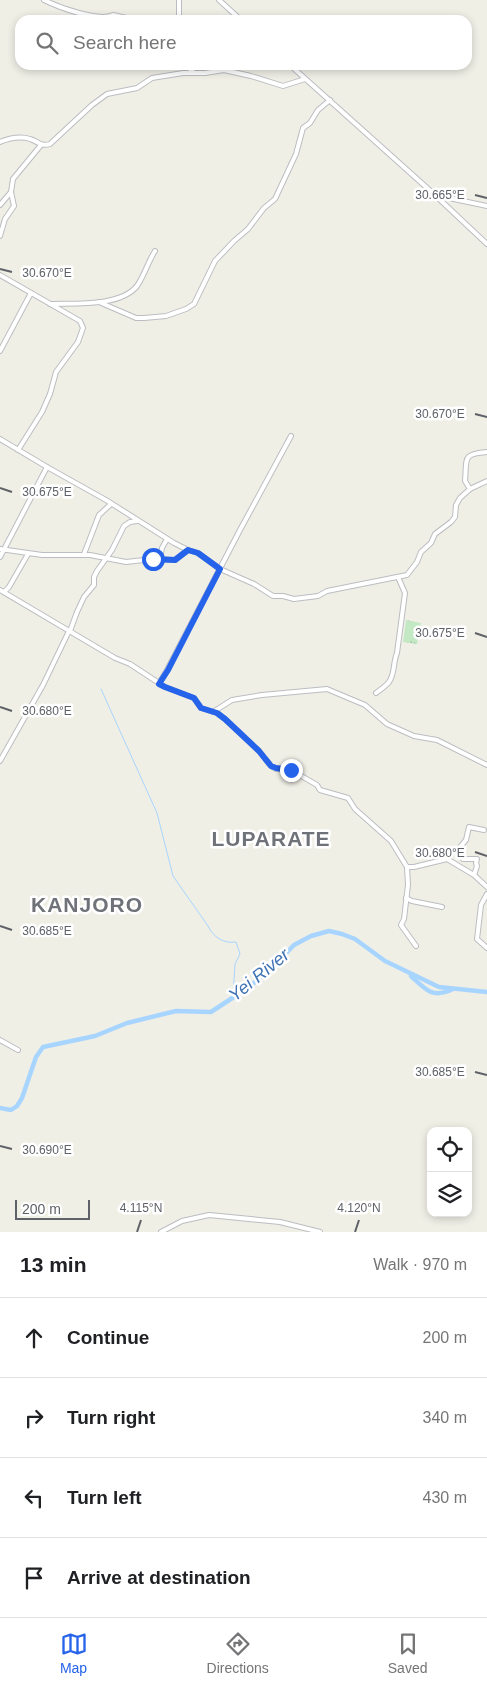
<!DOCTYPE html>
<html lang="en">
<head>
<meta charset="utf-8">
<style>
	body { margin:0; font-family:Arial,sans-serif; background:#f2f2f2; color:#202124 }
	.controls { position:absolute; right:15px; bottom:15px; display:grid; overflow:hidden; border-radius:10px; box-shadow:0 2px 8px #0003 }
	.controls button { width:45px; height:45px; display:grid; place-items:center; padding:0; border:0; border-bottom:1px solid #e0e0e0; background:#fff; color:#202124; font:25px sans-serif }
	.scale { position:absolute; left:15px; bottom:12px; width:75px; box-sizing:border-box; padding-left:5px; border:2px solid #5e6167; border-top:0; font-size:14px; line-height:18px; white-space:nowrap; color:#5e6167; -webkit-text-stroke:4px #fff; paint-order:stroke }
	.stop { position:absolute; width:15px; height:15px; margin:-11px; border:4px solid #2563eb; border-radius:50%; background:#fff }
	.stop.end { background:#2563eb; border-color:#fff; box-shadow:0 1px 5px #0008 }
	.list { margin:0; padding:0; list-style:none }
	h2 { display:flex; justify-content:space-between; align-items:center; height:65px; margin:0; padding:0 20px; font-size:21px }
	h2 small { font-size:16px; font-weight:400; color:#757577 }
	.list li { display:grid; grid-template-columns:32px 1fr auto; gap:15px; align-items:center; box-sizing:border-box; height:80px; padding:0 20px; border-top:1px solid #e0e0e0 }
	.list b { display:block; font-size:19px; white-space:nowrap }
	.list em { font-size:16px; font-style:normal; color:#757577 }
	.icon { flex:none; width:28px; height:28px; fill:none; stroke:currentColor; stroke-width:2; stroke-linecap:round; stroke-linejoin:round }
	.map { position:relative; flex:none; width:487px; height:1232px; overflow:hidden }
	.search { position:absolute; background:#fff; box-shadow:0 2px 8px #0003; left:15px; right:15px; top:15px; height:55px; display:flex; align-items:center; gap:12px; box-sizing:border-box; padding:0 18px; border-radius:15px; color:#757577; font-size:19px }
	.sheet { height:385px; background:#fff }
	nav { display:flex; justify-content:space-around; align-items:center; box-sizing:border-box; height:70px; border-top:1px solid #e0e0e0; background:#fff; font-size:14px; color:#757577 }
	nav a { display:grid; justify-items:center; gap:2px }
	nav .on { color:#2563eb }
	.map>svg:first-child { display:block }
	.park { fill:url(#park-tufts) }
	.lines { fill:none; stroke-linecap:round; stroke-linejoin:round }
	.stream { stroke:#a8d5ff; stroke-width:1 }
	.river { stroke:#a8d5ff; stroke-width:4.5 }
	.minor-casing { stroke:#bbbdc2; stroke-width:6 }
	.minor { stroke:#fff; stroke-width:4 }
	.route { stroke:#2563eb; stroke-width:6 }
	.ticks { fill:none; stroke:#5e6167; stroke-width:2 }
	.labels { text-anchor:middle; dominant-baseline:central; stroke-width:5; stroke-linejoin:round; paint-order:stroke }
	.water-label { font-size:18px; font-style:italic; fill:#4173b5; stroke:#fff }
	.district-label { font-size:21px; font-weight:bold; letter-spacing:1px; fill:#6f7379; stroke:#fff }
	.ticks-label { font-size:12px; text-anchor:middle; fill:#5e6167; stroke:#fff; stroke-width:5; stroke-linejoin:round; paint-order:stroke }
</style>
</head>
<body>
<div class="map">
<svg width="487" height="1232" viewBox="0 0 487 1232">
	<defs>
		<pattern id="park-tufts" width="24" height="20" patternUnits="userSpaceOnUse" patternTransform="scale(1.25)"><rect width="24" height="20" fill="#c3e8c4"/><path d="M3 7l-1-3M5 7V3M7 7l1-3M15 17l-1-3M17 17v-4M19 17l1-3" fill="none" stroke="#a2bfa3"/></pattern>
	</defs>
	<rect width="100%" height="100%" fill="#f0efe6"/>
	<!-- park -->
	<path class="park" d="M406,620L421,623L417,644L403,642Z"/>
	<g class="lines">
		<!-- stream -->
		<path class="stream" d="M101,689L157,813L173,876L208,926C213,937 224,944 236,942L240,954L235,964L233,997"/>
		<!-- river -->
		<g class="river">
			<path d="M411,976C426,990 432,999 453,989"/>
			<path d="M0,1108L11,1110L17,1106L22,1098L36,1057L43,1047L95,1036L127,1023L176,1011L211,1012L249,987L271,969L294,945L311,936L329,931L342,934L355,939L385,961L439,987L487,992"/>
		</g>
		<defs>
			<g id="minor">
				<path d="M44,0C58,7 98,22 113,15L131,19H153L165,20"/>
				<path d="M219,0L241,20"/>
				<path d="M179,20V0"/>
				<path d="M290,65L435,195L487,206"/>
				<path d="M190,72L195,67L200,65"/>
				<path d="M0,142C10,138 20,136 30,139C38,141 40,147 50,144L92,105L107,94L137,88L152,78L183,73H205L224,70L251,76L283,86L305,79"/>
				<path d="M436,196L487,244"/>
				<path d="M0,205L11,192"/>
				<path d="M0,236L5,219L14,206L11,192L13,179L41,145"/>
				<path d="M0,275L80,321L83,328L78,342L56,372L50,394L42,412L18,450"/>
				<path d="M99,302L136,318H144L166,316L186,309L194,304L215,261L234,241L248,229L264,208L275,199L296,154L303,128L310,123L318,110L330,100"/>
				<path d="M50,304C75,303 120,307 137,286C144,276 148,262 155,251"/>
				<path d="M0,351L31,293"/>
				<path d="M0,439L47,467L106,500L174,543L188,550L198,553L220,569L254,584L273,596H283L294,599L318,596L327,591L407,575L417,562L421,552L431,543L435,534L451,522L455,517L456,505L460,498L470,489L487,481"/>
				<path d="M470,489L465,481C467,458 462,454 487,452"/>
				<path d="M0,549L42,555H90L126,562L153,559L175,560L188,550"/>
				<path d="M84,554L99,515L111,504"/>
				<path d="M0,557L47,467"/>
				<path d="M160,559L162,548L167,539"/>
				<path d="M0,590L115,658L130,664L165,687L194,698L201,708L217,713L225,719L259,751L271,766L276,769L291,770L317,785L320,790L348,798L355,809L391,841L407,867L408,885L404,919L401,925L416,946"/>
				<path d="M4,592L9,587L28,554"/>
				<path d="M70,631L77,612L84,597L94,585V577L97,571L112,550L124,526L130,522L137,521"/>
				<path d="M159,683L167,670L240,530L291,436"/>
				<path d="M376,693C380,690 386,686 389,682C395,674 393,662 397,653L405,593L398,577"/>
				<path d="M213,712L232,700L262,695L327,689L365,705L387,724L414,736L437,740L487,765"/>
				<path d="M0,761L43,685L69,631"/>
				<path d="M407,867H414L447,859L474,875L487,887"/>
				<path d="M474,875L477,866L476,863L477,859H463L460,847L466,840L469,827L484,830"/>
				<path d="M487,894L481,905L477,939L487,948"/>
				<path d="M406,898L412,901L442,907"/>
				<path d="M0,1040L18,1050"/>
				<path d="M161,1232L182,1221L209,1215L280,1222L320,1232"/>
			</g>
		</defs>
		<!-- minor casing -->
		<use href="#minor" class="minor-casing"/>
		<!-- minor -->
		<use href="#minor" class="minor"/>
	</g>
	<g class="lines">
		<!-- route -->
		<path class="route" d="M153,559L175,560L188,550L198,553L220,569L168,670L159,684L165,687L194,698L201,708L217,713L225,719L259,751L271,766L276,768L291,770"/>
	</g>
	<!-- ticks -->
	<path class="ticks" d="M475,195L487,198M0,269L12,272M475,414L487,417M0,488L12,492M475,633L487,637M0,707L12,711M475,852L487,856M0,926L12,930M475,1072L487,1075M0,1146L12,1149M137,1232L141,1220M355,1232L359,1220"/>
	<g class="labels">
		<!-- water labels -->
		<g class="water-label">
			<text transform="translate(259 975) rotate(-39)">Yei River</text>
		</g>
		<!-- district labels -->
		<g class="district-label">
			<text x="271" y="838">LUPARATE</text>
			<text x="87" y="904">KANJORO</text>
		</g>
	</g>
	<g class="ticks-label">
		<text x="440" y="199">30.665°E</text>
		<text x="47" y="277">30.670°E</text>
		<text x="440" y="418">30.670°E</text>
		<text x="47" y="496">30.675°E</text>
		<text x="440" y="637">30.675°E</text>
		<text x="47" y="715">30.680°E</text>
		<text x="440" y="857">30.680°E</text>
		<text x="47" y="935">30.685°E</text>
		<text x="440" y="1076">30.685°E</text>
		<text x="47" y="1154">30.690°E</text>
		<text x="141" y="1212">4.115°N</text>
		<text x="359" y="1212">4.120°N</text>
	</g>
</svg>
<div class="controls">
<button><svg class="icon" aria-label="locate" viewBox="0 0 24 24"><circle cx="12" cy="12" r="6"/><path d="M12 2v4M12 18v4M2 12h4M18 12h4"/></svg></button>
<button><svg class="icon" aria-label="layers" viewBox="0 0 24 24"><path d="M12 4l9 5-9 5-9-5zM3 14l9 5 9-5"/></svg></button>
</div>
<div class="scale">200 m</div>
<div class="stop" style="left:153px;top:559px"></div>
<div class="stop end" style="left:291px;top:770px"></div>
<div class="search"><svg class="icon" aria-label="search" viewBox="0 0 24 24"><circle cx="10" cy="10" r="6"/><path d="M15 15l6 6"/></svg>Search here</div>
</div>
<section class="sheet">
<h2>13 min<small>Walk · 970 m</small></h2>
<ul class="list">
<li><svg class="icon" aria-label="ahead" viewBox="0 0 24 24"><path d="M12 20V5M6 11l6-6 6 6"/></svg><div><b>Continue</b></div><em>200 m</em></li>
<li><svg class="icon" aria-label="right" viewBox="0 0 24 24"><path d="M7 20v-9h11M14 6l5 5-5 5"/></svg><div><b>Turn right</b></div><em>340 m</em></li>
<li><svg class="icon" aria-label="left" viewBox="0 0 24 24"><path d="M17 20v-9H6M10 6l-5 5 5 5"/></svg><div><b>Turn left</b></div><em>430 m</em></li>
<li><svg class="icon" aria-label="arrive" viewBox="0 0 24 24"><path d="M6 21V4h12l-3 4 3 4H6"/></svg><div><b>Arrive at destination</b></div></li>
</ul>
</section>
<nav>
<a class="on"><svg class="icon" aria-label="map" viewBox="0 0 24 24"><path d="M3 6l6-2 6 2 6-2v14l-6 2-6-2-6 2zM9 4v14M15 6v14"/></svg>Map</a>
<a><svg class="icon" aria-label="directions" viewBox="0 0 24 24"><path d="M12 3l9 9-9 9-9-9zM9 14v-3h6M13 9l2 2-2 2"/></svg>Directions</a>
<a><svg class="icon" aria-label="saved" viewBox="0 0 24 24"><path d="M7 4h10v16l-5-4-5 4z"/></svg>Saved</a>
</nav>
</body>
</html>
